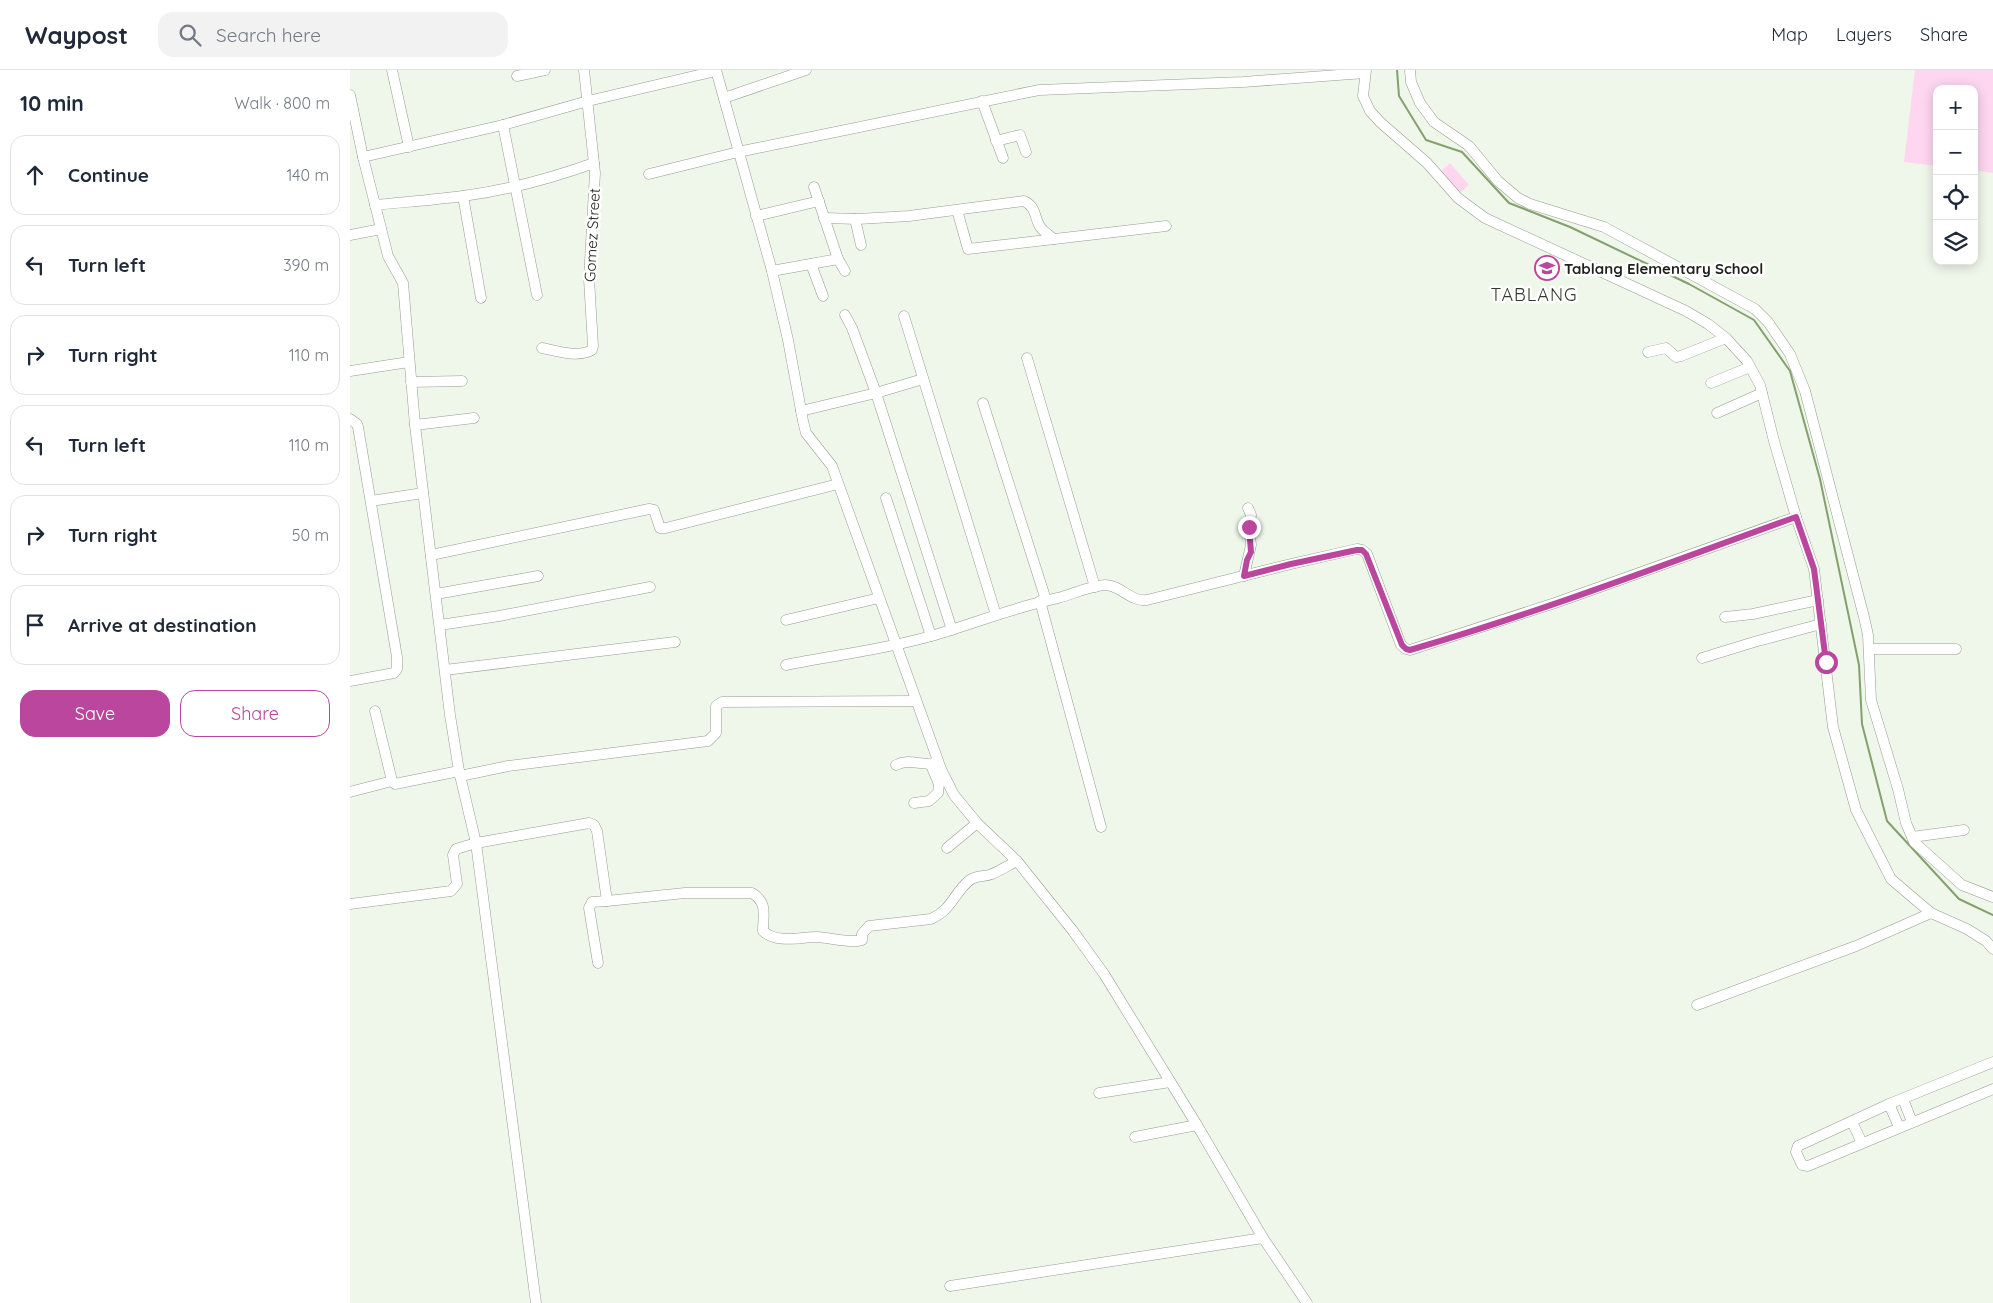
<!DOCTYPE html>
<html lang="en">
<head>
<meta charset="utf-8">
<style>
	body { margin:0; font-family:Quicksand,sans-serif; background:#f2f2f3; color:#1f2937 }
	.controls { position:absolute; right:15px; top:15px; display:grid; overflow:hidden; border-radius:10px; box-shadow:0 2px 12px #0003 }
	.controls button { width:45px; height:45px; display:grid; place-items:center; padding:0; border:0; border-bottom:1px solid #e0e1e3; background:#fff; color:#1f2937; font:25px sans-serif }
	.stop { position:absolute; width:15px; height:15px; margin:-11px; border:4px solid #bb469d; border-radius:50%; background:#fff }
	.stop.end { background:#bb469d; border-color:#fff; box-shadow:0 1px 5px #0008 }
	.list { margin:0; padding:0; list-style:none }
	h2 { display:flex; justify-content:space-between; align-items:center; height:65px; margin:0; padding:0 20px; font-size:21px }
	h2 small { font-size:16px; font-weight:400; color:#747a83 }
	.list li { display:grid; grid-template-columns:32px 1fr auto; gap:15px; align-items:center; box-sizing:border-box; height:80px; margin:0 10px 10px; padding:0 10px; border:1px solid #e0e1e3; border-radius:15px }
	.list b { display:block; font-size:19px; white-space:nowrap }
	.list em { font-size:16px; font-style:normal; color:#747a83 }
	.actions { display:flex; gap:10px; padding:15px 20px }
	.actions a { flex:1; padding:11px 0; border:1px solid #bb469d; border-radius:15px; text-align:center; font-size:18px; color:#bb469d }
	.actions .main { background:#bb469d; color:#fff }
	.icon { flex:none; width:28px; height:28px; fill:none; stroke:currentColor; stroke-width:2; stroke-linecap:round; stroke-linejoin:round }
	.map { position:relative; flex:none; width:1643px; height:1233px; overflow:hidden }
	header { display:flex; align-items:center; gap:30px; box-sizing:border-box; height:70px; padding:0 25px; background:#fff; border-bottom:1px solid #e0e1e3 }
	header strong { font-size:24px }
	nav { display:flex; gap:28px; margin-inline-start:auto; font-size:18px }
	.search { width:350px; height:45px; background:#f2f2f3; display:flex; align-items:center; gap:12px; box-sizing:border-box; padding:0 18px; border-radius:15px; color:#747a83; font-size:19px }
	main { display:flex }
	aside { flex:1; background:#fff }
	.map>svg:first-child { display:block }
	.green { fill:#fed6f0 }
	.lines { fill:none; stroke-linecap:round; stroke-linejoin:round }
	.stream { stroke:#84a06d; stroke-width:2 }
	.minor-casing { stroke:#969d92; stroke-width:11 }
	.minor { stroke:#fff; stroke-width:10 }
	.route { stroke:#bb469d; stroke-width:6 }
	.labels { text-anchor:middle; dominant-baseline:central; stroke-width:5; stroke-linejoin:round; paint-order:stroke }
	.street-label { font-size:15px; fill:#1f211d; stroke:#fff }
	.poi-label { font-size:15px; font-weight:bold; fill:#1f211d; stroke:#fff; text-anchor:start }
	.quarter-label { font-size:18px; letter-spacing:1px; fill:#343930; stroke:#fff }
</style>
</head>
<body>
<header>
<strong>Waypost</strong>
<div class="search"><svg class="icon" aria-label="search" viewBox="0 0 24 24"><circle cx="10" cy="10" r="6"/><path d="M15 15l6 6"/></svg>Search here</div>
<nav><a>Map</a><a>Layers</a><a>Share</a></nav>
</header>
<main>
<aside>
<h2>10 min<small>Walk · 800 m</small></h2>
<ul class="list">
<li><svg class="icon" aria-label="ahead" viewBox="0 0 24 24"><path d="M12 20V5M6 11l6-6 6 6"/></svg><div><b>Continue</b></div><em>140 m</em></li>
<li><svg class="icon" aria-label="left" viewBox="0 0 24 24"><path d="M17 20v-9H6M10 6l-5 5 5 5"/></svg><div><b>Turn left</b></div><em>390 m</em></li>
<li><svg class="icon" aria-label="right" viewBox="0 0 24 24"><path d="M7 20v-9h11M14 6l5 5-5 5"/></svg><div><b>Turn right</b></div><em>110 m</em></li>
<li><svg class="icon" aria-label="left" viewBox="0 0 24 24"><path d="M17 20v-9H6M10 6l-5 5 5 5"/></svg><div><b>Turn left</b></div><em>110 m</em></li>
<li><svg class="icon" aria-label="right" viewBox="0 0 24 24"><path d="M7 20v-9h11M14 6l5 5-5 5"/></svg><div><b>Turn right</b></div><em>50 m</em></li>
<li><svg class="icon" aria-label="arrive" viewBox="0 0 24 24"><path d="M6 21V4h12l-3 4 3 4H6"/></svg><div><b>Arrive at destination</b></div></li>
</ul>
<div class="actions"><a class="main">Save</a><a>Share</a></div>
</aside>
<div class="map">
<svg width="1643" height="1233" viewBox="0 0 1643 1233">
	<rect width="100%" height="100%" fill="#eff6ea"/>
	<!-- green -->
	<g class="green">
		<path d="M1565,0H1643V103L1624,100V19H1587V96L1554,92Z"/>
		<path d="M1100,93L1119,115L1109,124L1090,102Z"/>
	</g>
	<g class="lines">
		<!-- stream -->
		<path class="stream" d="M1047,0L1049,26L1076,70L1112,82L1159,133L1220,157L1339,214L1404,250L1440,301L1470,409L1509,595L1512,654L1537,751L1609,829L1643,845"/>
		<defs>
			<g id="minor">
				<path d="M42,0L59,77"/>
				<path d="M366,0L422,201L438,270L453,351L456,363L482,396L591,699L604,725L627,753L667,791L723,861L754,904L847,1055L913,1168L957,1233"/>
				<path d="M1016,0L1013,26L1020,41L1030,52L1077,93L1108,128L1135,148L1336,241L1358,254L1376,268L1397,291L1410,315L1424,371L1446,447L1464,499L1483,657L1506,740L1541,809L1581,843L1617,859L1636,871L1643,879"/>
				<path d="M1060,0L1061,12L1070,33L1084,52L1119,76L1148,111L1168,128L1180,134L1254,157L1405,239L1418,252L1440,284L1455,321L1514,547L1518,565L1521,630L1548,719L1556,753L1562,767L1564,772L1612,815L1643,827"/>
				<path d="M167,6L195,0"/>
				<path d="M0,25L13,87L38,186L53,213L65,355L100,645L109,701L126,773L186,1233"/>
				<path d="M374,28L456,0"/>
				<path d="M632,31L653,88"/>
				<path d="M153,55L187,225"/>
				<path d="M646,71L670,65L676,82"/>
				<path d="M13,87L153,55L238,31L366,1"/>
				<path d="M299,104L388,82L689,20L893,12L1015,3"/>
				<path d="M113,126L131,228"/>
				<path d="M25,135C54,132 84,130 113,126C159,120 202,108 244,93"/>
				<path d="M607,140L618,179L816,156"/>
				<path d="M406,146L469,131"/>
				<path d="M474,148L508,149L559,146L674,131C686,137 684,145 689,155C692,161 699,165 704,169"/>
				<path d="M505,149L511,175"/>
				<path d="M0,165L31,159"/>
				<path d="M488,189L495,201"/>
				<path d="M461,194L473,226"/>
				<path d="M422,201L488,189L464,117"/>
				<path d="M495,245L502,258L526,323L573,309"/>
				<path d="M554,246L646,545"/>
				<path d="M192,278C206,281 228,288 242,280L243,276L239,209L245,103L234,0"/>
				<path d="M1298,282L1316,278L1326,287L1331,286L1376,268"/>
				<path d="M677,288L745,517"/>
				<path d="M0,301L59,292"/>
				<path d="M61,312L112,311"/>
				<path d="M1361,313L1400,297"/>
				<path d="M633,333L696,530"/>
				<path d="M451,341L526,323L602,560"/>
				<path d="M1367,343L1412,323"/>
				<path d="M0,349L7,354L8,357L47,587V599L44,603L0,611"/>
				<path d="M65,355L124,348"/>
				<path d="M536,428L581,566"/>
				<path d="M21,431L73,423"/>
				<path d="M81,485L299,439L304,440L310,458H316L488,414"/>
				<path d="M894,506L901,475L899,457L901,445L898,438"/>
				<path d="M86,524L188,506"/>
				<path d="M690,531L751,757"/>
				<path d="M1375,547L1403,544L1468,530"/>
				<path d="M436,550L529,528"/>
				<path d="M90,555L149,546L300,517"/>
				<path d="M1519,579H1606"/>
				<path d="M1352,588L1404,572L1471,554"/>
				<path d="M436,595C484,585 533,580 581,566C623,554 664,537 708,528C723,524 739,516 755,515C771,515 780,532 797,530L941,494L1007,479L1012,480L1017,484L1051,575L1056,579L1060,580L1205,533L1446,447"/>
				<path d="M95,600L325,572"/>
				<path d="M25,641L42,711"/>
				<path d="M546,695C561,687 573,698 588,692"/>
				<path d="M110,706L158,696L358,671L366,663V636L372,632L566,631"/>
				<path d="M0,722L42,711L45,714L109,701"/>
				<path d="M564,733L579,731L588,723L589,714L581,695"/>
				<path d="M1562,767L1614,760"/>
				<path d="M597,778L627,753"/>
				<path d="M0,834L101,821L107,814L103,785L106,779L126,773L239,753L244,755L247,761L257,831L335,823H402C418,833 413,844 413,861C427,874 449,867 467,867C481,868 494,872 507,871L512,870V864L519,856L581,849C603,839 604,822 620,810C627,805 635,807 642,804C651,800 659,795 667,791"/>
				<path d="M248,893L239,838L242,832L257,831"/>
				<path d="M1347,935L1506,876L1581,843"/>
				<path d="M1643,992L1539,1034L1448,1076L1446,1082L1452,1095L1458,1096L1643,1019"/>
				<path d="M749,1023L820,1012"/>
				<path d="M1553,1029L1562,1052"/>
				<path d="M1539,1034L1549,1057"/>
				<path d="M1502,1052L1512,1073"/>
				<path d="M785,1067L847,1055"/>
				<path d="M600,1216L913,1168"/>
			</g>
		</defs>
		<!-- minor casing -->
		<use href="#minor" class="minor-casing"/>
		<!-- minor -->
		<use href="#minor" class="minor"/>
	</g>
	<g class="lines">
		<!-- route -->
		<path class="route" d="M899,457L901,482L897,490L894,506L941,494L1007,480H1012L1016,484L1052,575L1056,579L1060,580C1191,542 1318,493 1446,447L1464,499L1476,592"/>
	</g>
	<!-- icons -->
	<defs>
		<symbol id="school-ring" viewBox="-11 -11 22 22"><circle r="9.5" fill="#fff" stroke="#bb469d" stroke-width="1.5"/><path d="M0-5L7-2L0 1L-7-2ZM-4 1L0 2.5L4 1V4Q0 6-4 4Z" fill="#bb469d"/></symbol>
	</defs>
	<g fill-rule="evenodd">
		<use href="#school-ring" x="1183" y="184" width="28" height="28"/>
	</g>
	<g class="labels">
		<!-- street labels -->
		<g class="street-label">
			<text transform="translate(242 165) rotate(-87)">Gomez Street</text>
		</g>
		<!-- poi labels -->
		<g class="poi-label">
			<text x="1214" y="198">Tablang Elementary School</text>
		</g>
		<!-- quarter labels -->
		<g class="quarter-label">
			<text x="1184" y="224">TABLANG</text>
		</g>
	</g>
</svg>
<div class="controls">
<button>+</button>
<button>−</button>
<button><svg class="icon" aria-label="locate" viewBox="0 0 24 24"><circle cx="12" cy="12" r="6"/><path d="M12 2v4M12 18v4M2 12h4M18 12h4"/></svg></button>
<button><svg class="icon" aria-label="layers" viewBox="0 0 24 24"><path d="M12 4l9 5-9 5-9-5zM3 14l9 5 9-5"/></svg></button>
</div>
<div class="stop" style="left:1476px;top:592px"></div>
<div class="stop end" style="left:899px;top:457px"></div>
</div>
</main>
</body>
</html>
